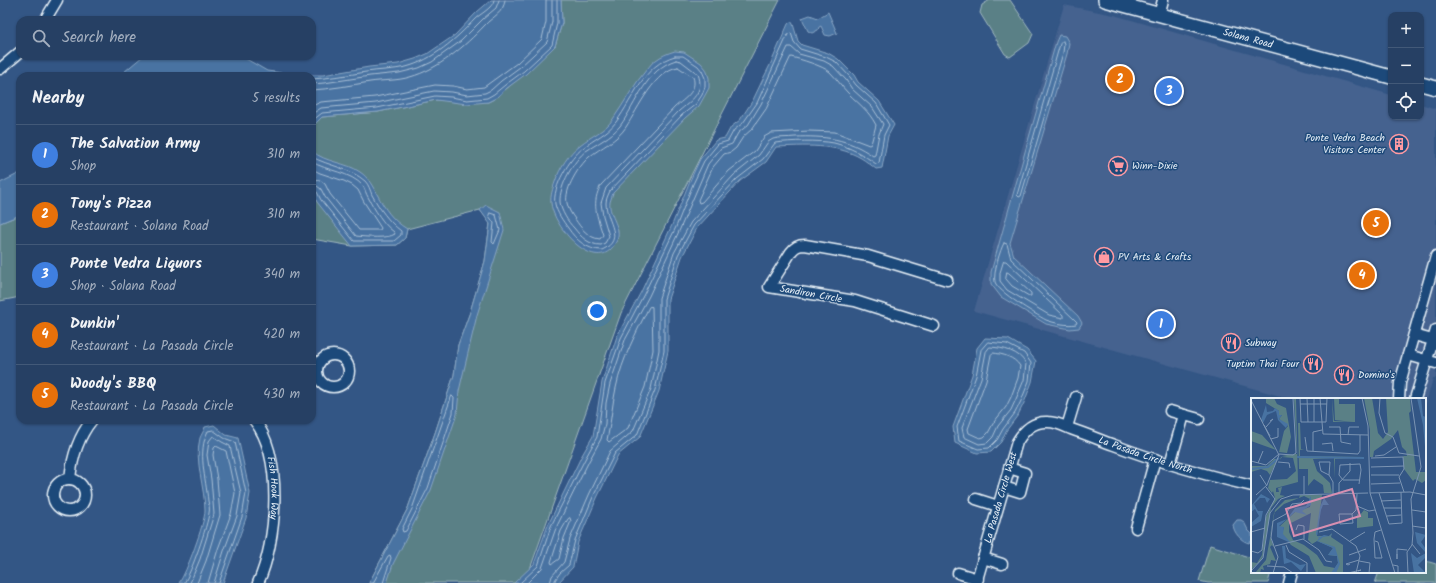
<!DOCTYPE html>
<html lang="en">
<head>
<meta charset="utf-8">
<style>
	body { margin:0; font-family:Kalam,sans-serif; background:#2e476a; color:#f1f3f6 }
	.controls { position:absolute; right:12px; top:12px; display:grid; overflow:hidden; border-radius:8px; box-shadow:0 1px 3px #0004 }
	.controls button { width:36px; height:36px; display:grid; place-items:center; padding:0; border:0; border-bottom:1px solid #425978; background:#264064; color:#f1f3f6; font:20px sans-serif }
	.you { position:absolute; left:597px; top:311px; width:14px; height:14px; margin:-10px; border:3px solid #fff; border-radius:50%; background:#1a73e8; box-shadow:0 0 0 6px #1a73e833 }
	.badge { display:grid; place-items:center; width:26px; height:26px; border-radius:50%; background:#ff9aa2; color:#fff; font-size:13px; font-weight:700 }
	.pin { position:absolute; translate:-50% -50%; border:2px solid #fff; box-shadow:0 1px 4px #0006 }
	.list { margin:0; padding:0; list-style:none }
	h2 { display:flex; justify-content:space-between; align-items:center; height:52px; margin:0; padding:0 16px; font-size:17px }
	h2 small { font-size:13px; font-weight:400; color:#a4afbf }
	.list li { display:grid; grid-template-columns:26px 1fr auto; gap:12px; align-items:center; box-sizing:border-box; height:60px; padding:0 16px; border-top:1px solid #425978 }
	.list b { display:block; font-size:15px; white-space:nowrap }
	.list p { margin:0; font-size:13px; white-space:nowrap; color:#a4afbf }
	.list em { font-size:13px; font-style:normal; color:#a4afbf }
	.icon { flex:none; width:22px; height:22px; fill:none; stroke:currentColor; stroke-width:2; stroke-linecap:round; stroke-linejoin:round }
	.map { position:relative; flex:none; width:1436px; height:583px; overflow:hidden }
	.search { position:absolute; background:#264064; box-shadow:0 1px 3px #0004; left:16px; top:16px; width:300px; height:44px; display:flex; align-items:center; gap:10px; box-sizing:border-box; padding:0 14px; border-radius:12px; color:#a4afbf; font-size:15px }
	.panel { position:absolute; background:#264064; box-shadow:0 1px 3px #0004; left:16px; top:72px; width:300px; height:352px; border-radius:12px }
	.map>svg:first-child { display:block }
	.built { fill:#45628f }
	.green { fill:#5a8086; stroke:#a1b8bf }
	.water { fill:#4873a2; stroke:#88a5c4 }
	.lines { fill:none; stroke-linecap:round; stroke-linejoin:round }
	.shore { stroke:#a8bfd6; stroke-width:1 }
	.minor-casing { stroke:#e8f1f8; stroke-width:13 }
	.tertiary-casing { stroke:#e8f1f8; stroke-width:16 }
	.minor { stroke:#1f4a7a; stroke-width:10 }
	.tertiary { stroke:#1f4a7a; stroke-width:13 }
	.labels { text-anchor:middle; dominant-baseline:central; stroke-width:3; stroke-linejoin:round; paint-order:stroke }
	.street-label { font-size:10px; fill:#e8f1f8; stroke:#1f4a7a }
	.poi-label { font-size:10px; fill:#e8f1f8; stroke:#1f4a7a; text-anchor:start }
	.inset-river { fill:none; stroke:#4873a2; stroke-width:2 }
	.inset-road { fill:none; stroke:#7b94b3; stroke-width:1 }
	.view { fill:#d78fb1; fill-opacity:0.15; stroke:#d78fb1; stroke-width:2 }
	.inset-edge { fill:none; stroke:#e8f1f8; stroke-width:2 }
</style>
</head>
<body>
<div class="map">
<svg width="1436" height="583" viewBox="0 0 1436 583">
	<rect width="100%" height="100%" fill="#335685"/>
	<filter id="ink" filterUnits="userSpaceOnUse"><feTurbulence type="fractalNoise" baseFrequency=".025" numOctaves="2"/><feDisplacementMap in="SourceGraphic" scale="8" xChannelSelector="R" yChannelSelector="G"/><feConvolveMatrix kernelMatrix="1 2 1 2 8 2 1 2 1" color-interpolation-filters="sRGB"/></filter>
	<g filter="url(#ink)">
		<!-- built -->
		<path class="built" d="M1064,5L1114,15L1391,95V117H1421V104L1436,109V378H1433L1425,407V399H1291L974,311Z"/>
		<!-- green -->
		<g class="green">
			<path d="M561,0H780L621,313L525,583H369L408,508L435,433L454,375L458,345L470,312L485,261L490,223L480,210L407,229L405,238L397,245L352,246L312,239V120L322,117L378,112L436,100L488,102L496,98L555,46L562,23Z"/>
			<path d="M990,0H1010L1033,34L1029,43L1010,57L1005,54L980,13L982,5Z"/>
			<path d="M20,215V297L0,301V223Z"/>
			<path d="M1210,545L1252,558V572H1271L1268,583H1208L1199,581Z"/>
			<path d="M1425,555L1426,561L1436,564V583H1375L1379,572H1425Z"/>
		</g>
		<!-- water -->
		<g class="water">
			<path d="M491,0H561L562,23L555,46L526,74L507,88L496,98L488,102L467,104L436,100L378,112L322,117L312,127V76H121L124,72L143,56H241L267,71L298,75H323L369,67L398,64L415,59L427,54L455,35L477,12Z"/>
			<path d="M828,12L837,33L830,36L825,35L821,26L819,27L818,30L812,33L808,31L802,18L810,15L818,18Z"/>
			<path d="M791,21L793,24L798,41L802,45L828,53L838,59L854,75L858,82L879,101L894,125L888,136L882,168L876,169C871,165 866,161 861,158C835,143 804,146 776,147L766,162L740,181L697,228L682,257L668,299V351L659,391L640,437L618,455L597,498L578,542L573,567L558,583H514L534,564L548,525L581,457L593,436L602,382L617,336L641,292L672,225L689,183L700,159L716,140L725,138L731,127L740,120L753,100L763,79L771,63L788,24Z"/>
			<path d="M1059,35L1065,36L1069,43L1067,54L1010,243L1014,256L1078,316L1082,323L1079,328L1070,329L1046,324L1001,297L991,284V272L1056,42Z"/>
			<path d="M675,51L684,52L701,63L706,69L709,78V88L699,106L685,118L613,193C612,196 611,199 610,202C608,216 624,229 616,242C597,278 553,227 551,203C550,196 553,188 555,182C559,169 569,153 580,145C591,136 605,131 613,119C625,102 634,84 647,69C650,66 652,62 656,60C661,56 668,53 675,51Z"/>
			<path d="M312,151C326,163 346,162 360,172C369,178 372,186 377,194C385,209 392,220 407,229L405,238L397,245L352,246L317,202L312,190Z"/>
			<path d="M20,173V215L0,223V183Z"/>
			<path d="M486,205L500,212L504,230L477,315L459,391L457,414L431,490L393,564L387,583H369L408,508L435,433L454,375L458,345L470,312L485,261L490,224L480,210Z"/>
			<path d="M985,338L1008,339L1027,350L1036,361L1032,382L1024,403L1018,415L1006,431L1001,442L991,452L977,453L955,443L953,427L972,375L977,348Z"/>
			<path d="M214,425L226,435L238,438L250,493L246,518L223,583H179C186,574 205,522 205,511C205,488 194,461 200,438C201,435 204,431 205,427Z"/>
			<path d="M1237,520H1241L1244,522L1248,530L1252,534V540L1249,543C1241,541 1234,533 1233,525Z"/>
		</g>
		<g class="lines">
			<!-- shore -->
			<g class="shore">
				<path d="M1063,41L1064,44L1063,53L1021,196L1019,197L1017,195L1060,44Z"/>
				<path d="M675,56H683L698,66L702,71L705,78V87L702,95L696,104L682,115L610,191C608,195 606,199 606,203C606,222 626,239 602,250C587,250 576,240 568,228C563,221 557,213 555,204C552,187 570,158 583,148C594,139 607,134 616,122C634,98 643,65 675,56Z"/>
				<path d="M791,57C800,59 823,66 830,72C837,79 842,87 848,93C860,105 868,110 876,125L871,144L869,145L835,132L809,131L771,133L764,137L755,151L729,171L702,202L699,203L698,200L713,167L724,154L731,152L736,148L743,137L752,129L766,109Z"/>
				<path d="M676,60L681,61L698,74C705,92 691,101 679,111L606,188L601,203L603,216L609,236L605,243L601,245C589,245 581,237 574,228C568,222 561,211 560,202C559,186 574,160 586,151C598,143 611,137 620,126C637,103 646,69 676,60Z"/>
				<path d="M678,67L693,77C698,91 684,99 675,107L601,185C591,203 597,216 603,235L600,239C588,238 581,228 575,219C571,214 568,208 567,203C564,189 579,166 589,157C601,147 617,141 626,127C638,109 655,70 678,67Z"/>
				<path d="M312,79C330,78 348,75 366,72C379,70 393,70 406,67C433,60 456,39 475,19C480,14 493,8 494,0"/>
				<path d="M312,84L324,83L370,76L399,73L419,68L432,62L461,41L483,19L496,8L499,0"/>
				<path d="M312,90C332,89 351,85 370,82C383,80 397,81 410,77C439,69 464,47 485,25C492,17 504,13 505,0"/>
				<path d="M312,106L321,102L375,97L435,85L453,86L467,89L484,87L517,63L542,39L546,22V0"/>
				<path d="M312,114L321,108L376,103L434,91L452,92L467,95L485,93L491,90L501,81L520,67L547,42L552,22V0"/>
				<path d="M312,121L322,113L377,108L435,96L451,97L467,100L487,98L494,94L505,85L524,71L552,45L557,23V0"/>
				<path d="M312,157C329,166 350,168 365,181C369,185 370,190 372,195C380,209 388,221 401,231V235L394,241H354L321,200L317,192L312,190"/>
				<path d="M312,162C327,171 351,172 363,186C365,189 366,194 368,197C375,210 383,224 394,232L395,234C388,239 365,237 356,236L325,197L321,189L317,186L312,185"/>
				<path d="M312,169L320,173L344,181L352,185L358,190L364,202L381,228L380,230H359L330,194L325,184L320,180L312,179"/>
				<path d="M490,213L496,215L500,230L494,244L492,242L494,223L489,216Z"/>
				<path d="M1004,243L1007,244L1011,259L1074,319L1077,322L1076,324C1068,326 1054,323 1046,320C1035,314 998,292 995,282C993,273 1000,250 1004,243Z"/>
				<path d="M1004,261H1006L1063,315V318L1049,315L1007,290L1000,281V273Z"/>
				<path d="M1007,272L1009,273L1031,293V296H1029L1012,286L1006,279Z"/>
				<path d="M652,307L653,350L645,387L628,428L609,442L607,440C611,423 612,405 616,388C622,359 636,333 649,307Z"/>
				<path d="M988,342L1007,344L1024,353L1031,363L1029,381L1021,401L1015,413L1003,429L997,440L989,448L978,449L959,441L957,427L976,376L981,350Z"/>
				<path d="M990,347C1004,348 1019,351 1026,364L1024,380L1016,399L1011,410L998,426L993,437L987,443L979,444L964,437L962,428L981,378L986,352Z"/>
				<path d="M993,353C1003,354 1014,357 1020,366L1018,378L1011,397L1006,407L994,422L988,433L984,437L980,438L969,433L968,429L986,380L991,355Z"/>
				<path d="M452,396L454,398L453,413L428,488L406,531L403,532L402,529L412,509Z"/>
				<path d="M570,518L571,521L564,538L559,559L552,564L551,562L561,531L568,519Z"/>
				<path d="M184,583C191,574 208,524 209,513C210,509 209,505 208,501C206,478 197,452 208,431L213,430L224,438L235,442L246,493L242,517L219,583"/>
				<path d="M190,583L200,559L214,514L211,479L207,455L209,441L213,436L222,442L230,446L241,493L237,516L224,551L214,583"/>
				<path d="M197,583L206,561L220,515L217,479L213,455L214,448L216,446L226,451L235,493L231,514L218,549L208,583"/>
				<path d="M373,583L388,556L390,555L391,558L383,583"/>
				<path d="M520,583L538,566L551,526L585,459L597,437L605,383L621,338L644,294L676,227L693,184L704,161L718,144L728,141L734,130L743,123L757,103L788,34L791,33L794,42L800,49L826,57L836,62L850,77L856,85L876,103L889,125L884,135L879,163L876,164C864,155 850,147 834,143C819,140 790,141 775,143L763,159L737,179L694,225L678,255L664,299V351L655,390L637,435L615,453L593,497L575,540L569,565L560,573L555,580V583"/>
				<path d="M527,583L542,568L556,528L589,461L601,439L605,424L606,403L610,384L625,340L649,296L680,229L708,164L721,148L732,144L738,133L748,125L761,104L788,47H791L799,54L824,61L833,66L846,80L852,89L872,107L883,124L879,134L875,155L873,156C848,138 824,136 795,137C788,138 780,137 773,139L768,142L759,155L734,175L691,222L674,253L659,298V350L651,389L633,431L610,451L589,495L570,539L564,562L552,576L550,583"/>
			</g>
			<defs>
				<g id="minor">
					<path d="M1159,15L1163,0"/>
					<path d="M45,20L57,0"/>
					<path d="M0,69L20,52"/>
					<path d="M934,326L855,301L769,287L791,252C795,247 798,245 805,245L868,256L947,280"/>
					<path d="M1414,335L1436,341"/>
					<circle cx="333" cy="371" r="16"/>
					<path d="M1408,355L1436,363"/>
					<path d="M1399,399L1400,383L1436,256"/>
					<path d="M1415,399L1436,330"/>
					<path d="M1170,411L1199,419"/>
					<path id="s1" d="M254,420C284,457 277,542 258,583"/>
					<path d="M1067,427L1076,397"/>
					<path d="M1170,464L1184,415"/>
					<circle cx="69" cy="495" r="16"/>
					<path d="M70,479C72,458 79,436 92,420"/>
					<path d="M1004,487L1020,492L1025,473L1009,468"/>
					<path d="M976,499L998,506"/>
					<path d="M1136,528L1155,459"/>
					<path d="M983,558L1002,564"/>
					<path d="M958,573L978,579"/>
					<path id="s2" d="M976,583L1017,442C1024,430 1033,421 1048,422C1056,422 1064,426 1071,429C1086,434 1100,440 1114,445C1159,462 1205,475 1252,486"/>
					<path d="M1289,583L1292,572"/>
				</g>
				<g id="tertiary">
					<path id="s3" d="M1105,0L1391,77"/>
					<path d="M1421,84L1436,88"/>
				</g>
			</defs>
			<!-- minor casing -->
			<use href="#minor" class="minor-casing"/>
			<!-- tertiary casing -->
			<use href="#tertiary" class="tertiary-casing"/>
			<!-- minor -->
			<use href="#minor" class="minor"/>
			<!-- tertiary -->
			<use href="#tertiary" class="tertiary"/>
		</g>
	</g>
	<!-- icons -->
	<defs>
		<symbol id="building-ring" viewBox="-11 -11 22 22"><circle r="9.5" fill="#1f4a7a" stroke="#ff9aa2" stroke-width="1.5"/><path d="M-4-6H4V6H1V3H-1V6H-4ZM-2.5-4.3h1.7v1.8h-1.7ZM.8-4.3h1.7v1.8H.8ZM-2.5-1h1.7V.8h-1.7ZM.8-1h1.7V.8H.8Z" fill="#ff9aa2"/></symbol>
		<symbol id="supermarket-ring" viewBox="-11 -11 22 22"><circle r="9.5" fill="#1f4a7a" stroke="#ff9aa2" stroke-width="1.5"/><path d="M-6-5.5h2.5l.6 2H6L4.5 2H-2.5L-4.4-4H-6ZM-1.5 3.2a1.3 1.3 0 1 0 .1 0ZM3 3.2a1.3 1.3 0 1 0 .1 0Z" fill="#ff9aa2"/></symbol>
		<symbol id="shop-ring" viewBox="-11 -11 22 22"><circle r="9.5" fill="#1f4a7a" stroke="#ff9aa2" stroke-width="1.5"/><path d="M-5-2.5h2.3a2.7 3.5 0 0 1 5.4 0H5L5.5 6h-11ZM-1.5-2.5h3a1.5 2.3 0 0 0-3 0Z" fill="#ff9aa2"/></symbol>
		<symbol id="restaurant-ring" viewBox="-11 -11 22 22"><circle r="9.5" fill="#1f4a7a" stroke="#ff9aa2" stroke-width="1.5"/><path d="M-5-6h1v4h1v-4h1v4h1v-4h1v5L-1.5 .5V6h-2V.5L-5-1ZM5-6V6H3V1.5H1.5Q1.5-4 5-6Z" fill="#ff9aa2"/></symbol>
	</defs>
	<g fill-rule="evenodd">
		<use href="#building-ring" x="1388" y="133" width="22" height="22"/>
		<use href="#supermarket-ring" x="1107" y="155" width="22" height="22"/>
		<use href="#shop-ring" x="1093" y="246" width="22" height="22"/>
		<use href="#restaurant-ring" x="1220" y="332" width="22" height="22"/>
		<use href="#restaurant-ring" x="1302" y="353" width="22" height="22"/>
		<use href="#restaurant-ring" x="1333" y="364" width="22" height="22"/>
	</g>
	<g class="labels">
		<!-- street labels -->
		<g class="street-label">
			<text stroke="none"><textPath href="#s3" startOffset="148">Solana Road</textPath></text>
			<text transform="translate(811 294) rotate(10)">Sandiron Circle</text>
			<text stroke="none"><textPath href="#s2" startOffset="289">La Pasada Circle North</textPath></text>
			<text stroke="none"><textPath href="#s1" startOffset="72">Fish Hook Way</textPath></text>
			<text stroke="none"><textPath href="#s2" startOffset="89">La Pasada Circle West</textPath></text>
		</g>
		<!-- poi labels -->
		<g class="poi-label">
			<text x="1385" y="138" text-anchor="end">Ponte Vedra Beach<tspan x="1385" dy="12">Visitors Center</tspan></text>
			<text x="1132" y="166">Winn-Dixie</text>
			<text x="1118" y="257">PV Arts &amp; Crafts</text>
			<text x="1245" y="343">Subway</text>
			<text x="1299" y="364" text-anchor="end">Tuptim Thai Four</text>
			<text x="1358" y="375">Domino's</text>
		</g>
	</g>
	<!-- overview -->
	<g transform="translate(1251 398)">
		<rect width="175" height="175" fill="#335685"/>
		<path d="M15,0H23L26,6L35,10L40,39L36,55L28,54L33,33L37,28L28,21L31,17H28V13L15,5ZM43,0H45L47,84L25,90V94H28L27,90L31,89L29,97L34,98L27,101L20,110L12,158L10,162L0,172V164L6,165L11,157L15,119L24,100L22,93L21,95L17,90L19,82L36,81L45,73L42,60L31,59L29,62L30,59L36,58L31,57L46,56ZM81,0L83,23L102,24L84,22L83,0H88V6H104V24H82ZM113,0H121L127,35L132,41L137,34L135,0H159L160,13L158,15L165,74H175V82L171,85L164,81L162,83L153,71L152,58H156L155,53L151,49L147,32L140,41L123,53L122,59H119V32ZM47,25H49L50,51H53L49,52V58L114,59L84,61L83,80V60L62,61L66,73L79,85L81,95H73L72,87L63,81L57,88V71H48ZM0,33L11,37L25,52L0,43ZM23,61H27L19,77L16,73L10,71L0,74V68H16ZM49,97H71L66,138H78L81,135L80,139L92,147V175H65L58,158L40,147L31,136L33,129H28L44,114L59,109L60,99L59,101L53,98L33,106L23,115L19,138L23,150L21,147L19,149L25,163L20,162L19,166L12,168L13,172L10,171L9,175H4L15,162L24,112L34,102L48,100ZM60,115L57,142L61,146L66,143L82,150L77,157L86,158L87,165L84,170L73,168L66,157L53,147L42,142L38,134V126ZM113,112L117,114V120H122V128L106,130V116L109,117Z" fill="#5a8086" fill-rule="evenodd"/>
		<path d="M166,0H170L172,18L175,19V60L172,27ZM15,7L16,14L22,13L24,10L28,13V17H31L28,21L37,26L35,30L27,22L25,13L16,17L12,25L10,22ZM10,96L19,101L16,105L14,100H9L3,106L7,113H12L10,123L0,129V125L8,118L4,111L0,114V108ZM60,98V107L51,113L56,117L44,114L28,128L33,129L32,136L40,145L26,139V125L36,121L44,110L55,108ZM73,100L78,107H72L70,112L66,138L69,139L73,137L78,138L80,136H81L79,138L72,139L67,143L84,149L89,166L85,175H80L87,165L86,158L77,157L82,150L66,143L68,140L66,138L65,136L69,109ZM164,134L175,137L170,144L175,151V159L167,167L175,175H163L160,155L166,160L175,155L166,145ZM31,148H34L35,160L49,167L55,166L50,173L40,164L33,166Z" fill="#4873a2"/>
		<path class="inset-river" d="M46,59L113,60M0,71L17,69L28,60"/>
		<path class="inset-road" d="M49,0L50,24H75L76,0M56,0L57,24M63,0V24M69,0L72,36L117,37M111,0L117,28L119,95L144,175M129,0L128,15L134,35L142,39L148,55L168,58M0,2L28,57L16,87L5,97M49,6H76M13,27L19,38M15,29L22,21L19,23M78,29H89L90,44L100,46M97,37L98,29H108M54,39L56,53L107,56L109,53V37M20,41L27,39V30M71,46L81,45L82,53M62,53V34L71,32M28,56L42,57L45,55L42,0M124,58L133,57L145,49M120,60L152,59L153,71L148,79L153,94M0,63L15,67L28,56M27,64L38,65L39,70M7,65L12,53M120,69L153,68M9,77L16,88M78,77L79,64H68L70,73L78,77L82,84V96M120,77H148M108,86L110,72L109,66L89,67L88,77L92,82H109M120,86L149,85M119,95L159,94L175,97M128,95L138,126L151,125L150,94M53,96V78M88,96V85L99,73V65M130,103L150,102M106,108L118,113L124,112M133,110H150M161,112L175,114M88,116H101L102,125L89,126ZM101,116L105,112L106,96M136,118L150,117M161,128L175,130M45,132L47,127L53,128V141M0,134L14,130M68,134L81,131L105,148L109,158L105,175M99,143L114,134M124,143L127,144L131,160H124L123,141L124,134L130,132M161,146L169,156M35,147L38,154L56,165V175M24,148L52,141L68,152L75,163L81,164M0,153L7,155L11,152L15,117L24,101L15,89M146,156V161V151L156,152M98,157L115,151M108,163L119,165L118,175M99,166L97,167L95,166L108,162M142,167L147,168V175M16,168L33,169L42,175M0,173L12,160L19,115L30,101L42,97L117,95M22,175L27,159L20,140L22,123L35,116L41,106L50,105L53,102L51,104M97,175L110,172L107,173M157,175L156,154L161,147L162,135L160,101L170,69L160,0"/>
		<path class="view" d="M101,91L109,118L43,138L35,111Z"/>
		<rect width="175" height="175" class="inset-edge"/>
	</g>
</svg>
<div class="controls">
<button>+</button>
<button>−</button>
<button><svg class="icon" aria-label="locate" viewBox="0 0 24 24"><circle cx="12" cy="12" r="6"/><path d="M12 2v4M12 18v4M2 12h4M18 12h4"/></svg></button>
</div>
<div class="you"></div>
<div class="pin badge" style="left:1161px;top:324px;background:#3f7fe0">1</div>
<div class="pin badge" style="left:1120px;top:79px;background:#e8710a">2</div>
<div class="pin badge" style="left:1169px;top:91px;background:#3f7fe0">3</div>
<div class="pin badge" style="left:1362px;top:275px;background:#e8710a">4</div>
<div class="pin badge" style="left:1376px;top:223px;background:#e8710a">5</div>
<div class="search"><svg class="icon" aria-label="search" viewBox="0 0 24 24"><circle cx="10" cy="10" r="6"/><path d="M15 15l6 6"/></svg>Search here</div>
<section class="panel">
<h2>Nearby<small>5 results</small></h2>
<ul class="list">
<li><span class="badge" style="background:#3f7fe0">1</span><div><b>The Salvation Army</b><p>Shop</p></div><em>310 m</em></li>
<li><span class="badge" style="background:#e8710a">2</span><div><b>Tony's Pizza</b><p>Restaurant · Solana Road</p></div><em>310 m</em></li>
<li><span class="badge" style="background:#3f7fe0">3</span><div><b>Ponte Vedra Liquors</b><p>Shop · Solana Road</p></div><em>340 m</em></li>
<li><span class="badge" style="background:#e8710a">4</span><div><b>Dunkin'</b><p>Restaurant · La Pasada Circle</p></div><em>420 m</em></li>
<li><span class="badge" style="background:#e8710a">5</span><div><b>Woody's BBQ</b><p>Restaurant · La Pasada Circle</p></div><em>430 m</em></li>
</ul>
</section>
</div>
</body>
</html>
